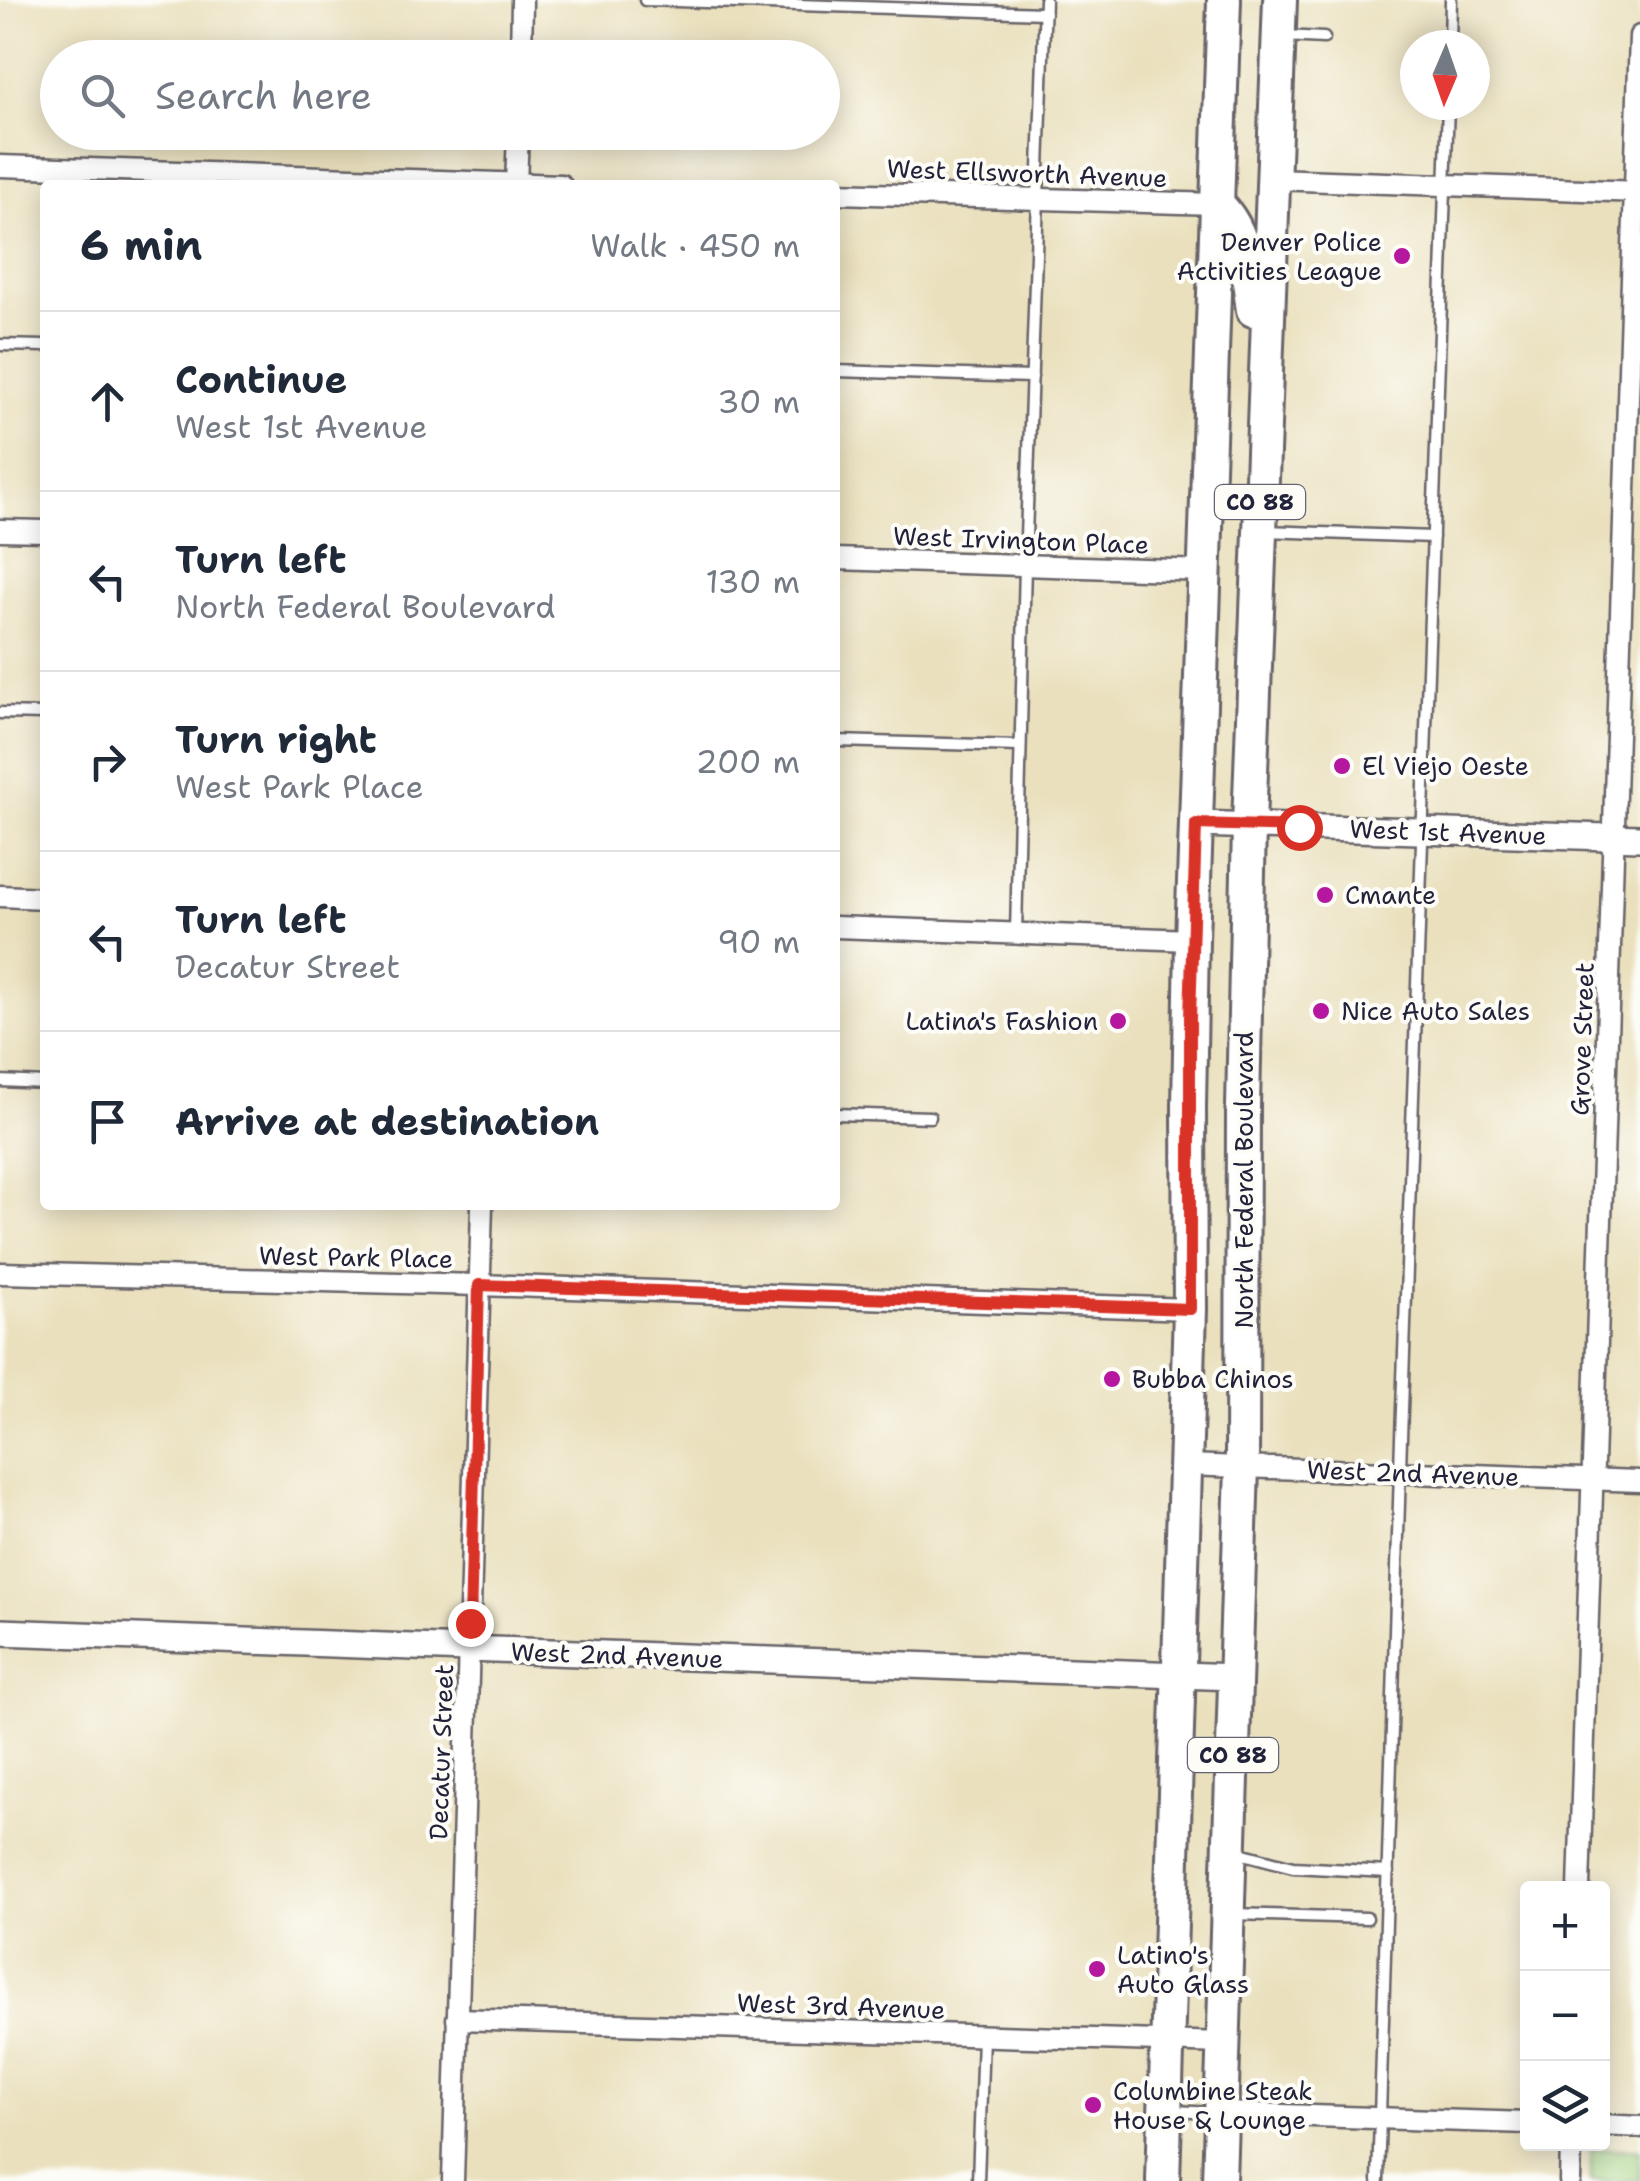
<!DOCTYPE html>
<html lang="en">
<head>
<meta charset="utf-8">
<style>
	body { margin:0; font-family:"Shantell Sans",sans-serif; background:#f2f2f3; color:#1f2937 }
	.controls { position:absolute; right:30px; bottom:30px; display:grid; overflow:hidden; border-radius:10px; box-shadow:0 5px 25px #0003 }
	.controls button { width:90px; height:90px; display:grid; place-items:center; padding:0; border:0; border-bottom:2px solid #e0e1e3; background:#fff; color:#1f2937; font:50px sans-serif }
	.compass { position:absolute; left:1400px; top:30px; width:90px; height:90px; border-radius:50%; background:#fff; box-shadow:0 5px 25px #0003; rotate:182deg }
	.stop { position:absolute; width:30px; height:30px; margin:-22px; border:8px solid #d93025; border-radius:50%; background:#fff }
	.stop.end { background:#d93025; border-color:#fff; box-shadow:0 2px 10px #0008 }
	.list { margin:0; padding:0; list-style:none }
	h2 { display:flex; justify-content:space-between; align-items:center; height:130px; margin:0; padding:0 40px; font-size:42px }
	h2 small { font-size:32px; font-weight:400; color:#747a83 }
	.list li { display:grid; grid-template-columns:65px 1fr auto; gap:30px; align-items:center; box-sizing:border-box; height:180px; padding:0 40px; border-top:2px solid #e0e1e3 }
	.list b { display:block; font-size:38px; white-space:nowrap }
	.list p { margin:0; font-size:32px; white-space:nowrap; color:#747a83 }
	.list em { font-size:32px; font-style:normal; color:#747a83 }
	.icon { flex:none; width:55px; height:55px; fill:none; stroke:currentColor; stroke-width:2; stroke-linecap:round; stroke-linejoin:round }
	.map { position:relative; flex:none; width:1640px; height:2181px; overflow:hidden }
	.search { position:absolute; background:#fff; box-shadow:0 5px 25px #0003; left:40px; top:40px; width:800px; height:110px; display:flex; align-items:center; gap:25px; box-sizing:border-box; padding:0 35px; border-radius:55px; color:#747a83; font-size:38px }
	.panel { position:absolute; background:#fff; box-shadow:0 5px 25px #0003; left:40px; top:180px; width:800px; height:1030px; border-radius:10px }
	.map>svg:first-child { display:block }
	.green { fill:#9fcf7e; stroke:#60785c; stroke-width:2.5 }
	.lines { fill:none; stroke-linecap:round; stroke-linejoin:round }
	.service-casing { stroke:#686468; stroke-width:15 }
	.minor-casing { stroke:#686468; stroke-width:25 }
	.tertiary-casing { stroke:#686468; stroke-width:30 }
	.primary-casing { stroke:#686468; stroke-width:38 }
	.service { stroke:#fff; stroke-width:10 }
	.minor { stroke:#fff; stroke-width:20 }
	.tertiary { stroke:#fff; stroke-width:25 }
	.primary { stroke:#fff; stroke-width:32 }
	.route { stroke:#d93025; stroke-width:12 }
	.poi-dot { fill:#b5179e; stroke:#fdfcf7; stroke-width:4 }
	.labels { text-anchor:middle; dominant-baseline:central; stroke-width:8; stroke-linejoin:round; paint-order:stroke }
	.shield { fill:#fdfcf7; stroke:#646373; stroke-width:2.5 }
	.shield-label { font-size:22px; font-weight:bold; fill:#22223b }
	.street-label { font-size:25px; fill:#22223b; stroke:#fdfcf7 }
	.poi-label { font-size:25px; fill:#22223b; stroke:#fdfcf7; text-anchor:start }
</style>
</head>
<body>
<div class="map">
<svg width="1640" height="2181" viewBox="0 0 1640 2181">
	<rect width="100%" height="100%" fill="#fdfcf7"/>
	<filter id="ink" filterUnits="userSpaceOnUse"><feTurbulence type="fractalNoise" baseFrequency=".01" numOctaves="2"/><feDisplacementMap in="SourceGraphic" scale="20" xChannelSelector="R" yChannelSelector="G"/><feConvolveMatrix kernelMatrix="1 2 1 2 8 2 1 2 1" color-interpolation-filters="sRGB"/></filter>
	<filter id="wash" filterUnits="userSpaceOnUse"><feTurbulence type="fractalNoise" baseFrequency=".0048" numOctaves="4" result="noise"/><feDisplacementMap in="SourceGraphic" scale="40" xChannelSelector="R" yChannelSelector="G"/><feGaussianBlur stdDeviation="2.25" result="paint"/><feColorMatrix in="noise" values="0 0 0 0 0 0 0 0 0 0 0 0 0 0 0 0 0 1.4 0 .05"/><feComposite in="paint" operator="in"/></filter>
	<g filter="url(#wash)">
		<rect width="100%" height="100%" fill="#eae0bd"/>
		<!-- green -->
		<path class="green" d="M1591,2149L1640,2150V2181H1591Z"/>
	</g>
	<g filter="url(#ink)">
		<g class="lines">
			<defs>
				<g id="service">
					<path d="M645,0L1045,13"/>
					<path d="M1284,36L1324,38"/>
					<path d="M1450,45L1451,0"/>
					<path d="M0,345L45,346"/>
					<path d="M835,371L1032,377"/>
					<path d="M1265,531L1433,537"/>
					<path d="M0,713L45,714"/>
					<path d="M835,741L1020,746"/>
					<path d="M1016,933L1025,565L1045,0"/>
					<path d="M0,1081L45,1083"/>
					<path d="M835,1114L930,1117"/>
					<path d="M1236,1852L1293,1867L1388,1872"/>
					<path d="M1233,1914L1367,1918"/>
					<path d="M1172,2111L1215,2113"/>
					<path d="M978,2181L983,2036"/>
					<path d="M1378,2181L1401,1438L1448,105"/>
				</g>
				<g id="minor">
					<path d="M521,58L522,0"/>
					<path d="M0,166L561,185"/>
					<path d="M1272,179L1640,192"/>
					<path d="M516,185L518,132"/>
					<path d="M835,193L1217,204"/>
					<path d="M0,530L45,531"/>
					<path d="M835,559L1205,571"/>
					<path d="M0,896L45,898"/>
					<path d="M835,927L1192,940"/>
					<path d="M0,1273L479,1285L1190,1309"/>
					<path d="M1186,1465L1640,1481"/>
					<path d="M1579,1888L1640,36"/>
					<path d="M457,2019L1224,2043"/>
					<path d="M1222,2113L1528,2123"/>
					<path d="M1602,2125L1640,2127"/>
					<path d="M453,2181L482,1205"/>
					<path d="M1570,2181L1571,2144"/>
				</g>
				<g id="tertiary">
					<path d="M1196,824L1640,838"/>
					<path d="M0,1632L1235,1677"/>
				</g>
				<g id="primary">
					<path d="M1217,204C1247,232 1247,272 1253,310"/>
					<path d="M1163,2181L1190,1309L1189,1107L1192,940L1224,0"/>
					<path d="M1219,2181L1242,1467L1243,1107L1249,825L1280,0"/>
				</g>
			</defs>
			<!-- service casing -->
			<use href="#service" class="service-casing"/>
			<!-- minor casing -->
			<use href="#minor" class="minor-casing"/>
			<!-- tertiary casing -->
			<use href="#tertiary" class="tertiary-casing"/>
			<!-- primary casing -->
			<use href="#primary" class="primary-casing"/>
			<!-- service -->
			<use href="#service" class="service"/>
			<!-- minor -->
			<use href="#minor" class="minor"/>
			<!-- tertiary -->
			<use href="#tertiary" class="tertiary"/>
			<!-- primary -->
			<use href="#primary" class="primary"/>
		</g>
	</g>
	<g class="lines" filter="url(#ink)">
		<!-- route -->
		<path class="route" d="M470,1623L479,1285L1190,1309V1018L1196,824L1299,827"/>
	</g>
	<!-- markers -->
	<g class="poi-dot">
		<circle cx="1402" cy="256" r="10"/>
		<circle cx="1342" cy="766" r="10"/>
		<circle cx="1325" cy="895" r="10"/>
		<circle cx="1321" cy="1011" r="10"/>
		<circle cx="1118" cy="1021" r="10"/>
		<circle cx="1112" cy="1379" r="10"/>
		<circle cx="1097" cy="1969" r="10"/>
		<circle cx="1093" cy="2105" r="10"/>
	</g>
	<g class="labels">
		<!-- shield labels -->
		<g class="shield">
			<rect x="1215" y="485" width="90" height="34" rx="8"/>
			<rect x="1188" y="1738" width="90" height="34" rx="8"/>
		</g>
		<g class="shield-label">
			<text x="1260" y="502">CO 88</text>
			<text x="1233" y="1755">CO 88</text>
		</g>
		<!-- street labels -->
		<g class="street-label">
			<text transform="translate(1027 173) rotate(2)">West Ellsworth Avenue</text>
			<text transform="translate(1021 540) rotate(2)">West Irvington Place</text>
			<text transform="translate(1448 832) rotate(2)">West 1st Avenue</text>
			<text transform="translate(1582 1039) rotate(-88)">Grove Street</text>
			<text transform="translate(1244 1180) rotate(-90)">North Federal Boulevard</text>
			<text transform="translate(356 1257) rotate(1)">West Park Place</text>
			<text transform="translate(1413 1473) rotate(2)">West 2nd Avenue</text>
			<text transform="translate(617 1655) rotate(2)">West 2nd Avenue</text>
			<text transform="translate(441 1752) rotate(-88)">Decatur Street</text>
			<text transform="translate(841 2006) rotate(2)">West 3rd Avenue</text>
		</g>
		<!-- poi labels -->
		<g class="poi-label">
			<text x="1382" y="242" text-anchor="end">Denver Police<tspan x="1382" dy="29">Activities League</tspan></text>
			<text x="1362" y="766">El Viejo Oeste</text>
			<text x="1345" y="895">Cmante</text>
			<text x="1341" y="1011">Nice Auto Sales</text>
			<text x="1098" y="1021" text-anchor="end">Latina's Fashion</text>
			<text x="1132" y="1379">Bubba Chinos</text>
			<text x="1117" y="1955">Latino's<tspan x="1117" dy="29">Auto Glass</tspan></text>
			<text x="1113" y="2091">Columbine Steak<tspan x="1113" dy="29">House &amp; Lounge</tspan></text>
		</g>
	</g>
</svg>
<div class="controls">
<button>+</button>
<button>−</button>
<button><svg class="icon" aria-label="layers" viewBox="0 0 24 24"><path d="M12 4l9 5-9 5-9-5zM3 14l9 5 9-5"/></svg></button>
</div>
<svg class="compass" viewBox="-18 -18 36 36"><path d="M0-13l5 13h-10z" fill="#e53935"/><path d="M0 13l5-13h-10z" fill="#747a83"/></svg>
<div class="stop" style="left:1299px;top:827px"></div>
<div class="stop end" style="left:470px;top:1623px"></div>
<div class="search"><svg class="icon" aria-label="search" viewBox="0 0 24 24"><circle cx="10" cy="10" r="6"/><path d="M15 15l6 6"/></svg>Search here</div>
<section class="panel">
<h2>6 min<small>Walk · 450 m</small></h2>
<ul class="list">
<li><svg class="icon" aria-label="ahead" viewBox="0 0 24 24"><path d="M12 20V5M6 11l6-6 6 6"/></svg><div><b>Continue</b><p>West 1st Avenue</p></div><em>30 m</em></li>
<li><svg class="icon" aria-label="left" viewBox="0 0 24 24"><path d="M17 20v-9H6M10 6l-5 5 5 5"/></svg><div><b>Turn left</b><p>North Federal Boulevard</p></div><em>130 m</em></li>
<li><svg class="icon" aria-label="right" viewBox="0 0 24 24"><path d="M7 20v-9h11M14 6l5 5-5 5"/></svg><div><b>Turn right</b><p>West Park Place</p></div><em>200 m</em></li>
<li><svg class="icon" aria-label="left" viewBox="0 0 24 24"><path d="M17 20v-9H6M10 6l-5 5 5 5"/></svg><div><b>Turn left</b><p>Decatur Street</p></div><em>90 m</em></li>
<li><svg class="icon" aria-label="arrive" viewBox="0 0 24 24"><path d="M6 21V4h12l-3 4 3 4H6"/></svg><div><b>Arrive at destination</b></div></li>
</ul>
</section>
</div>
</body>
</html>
